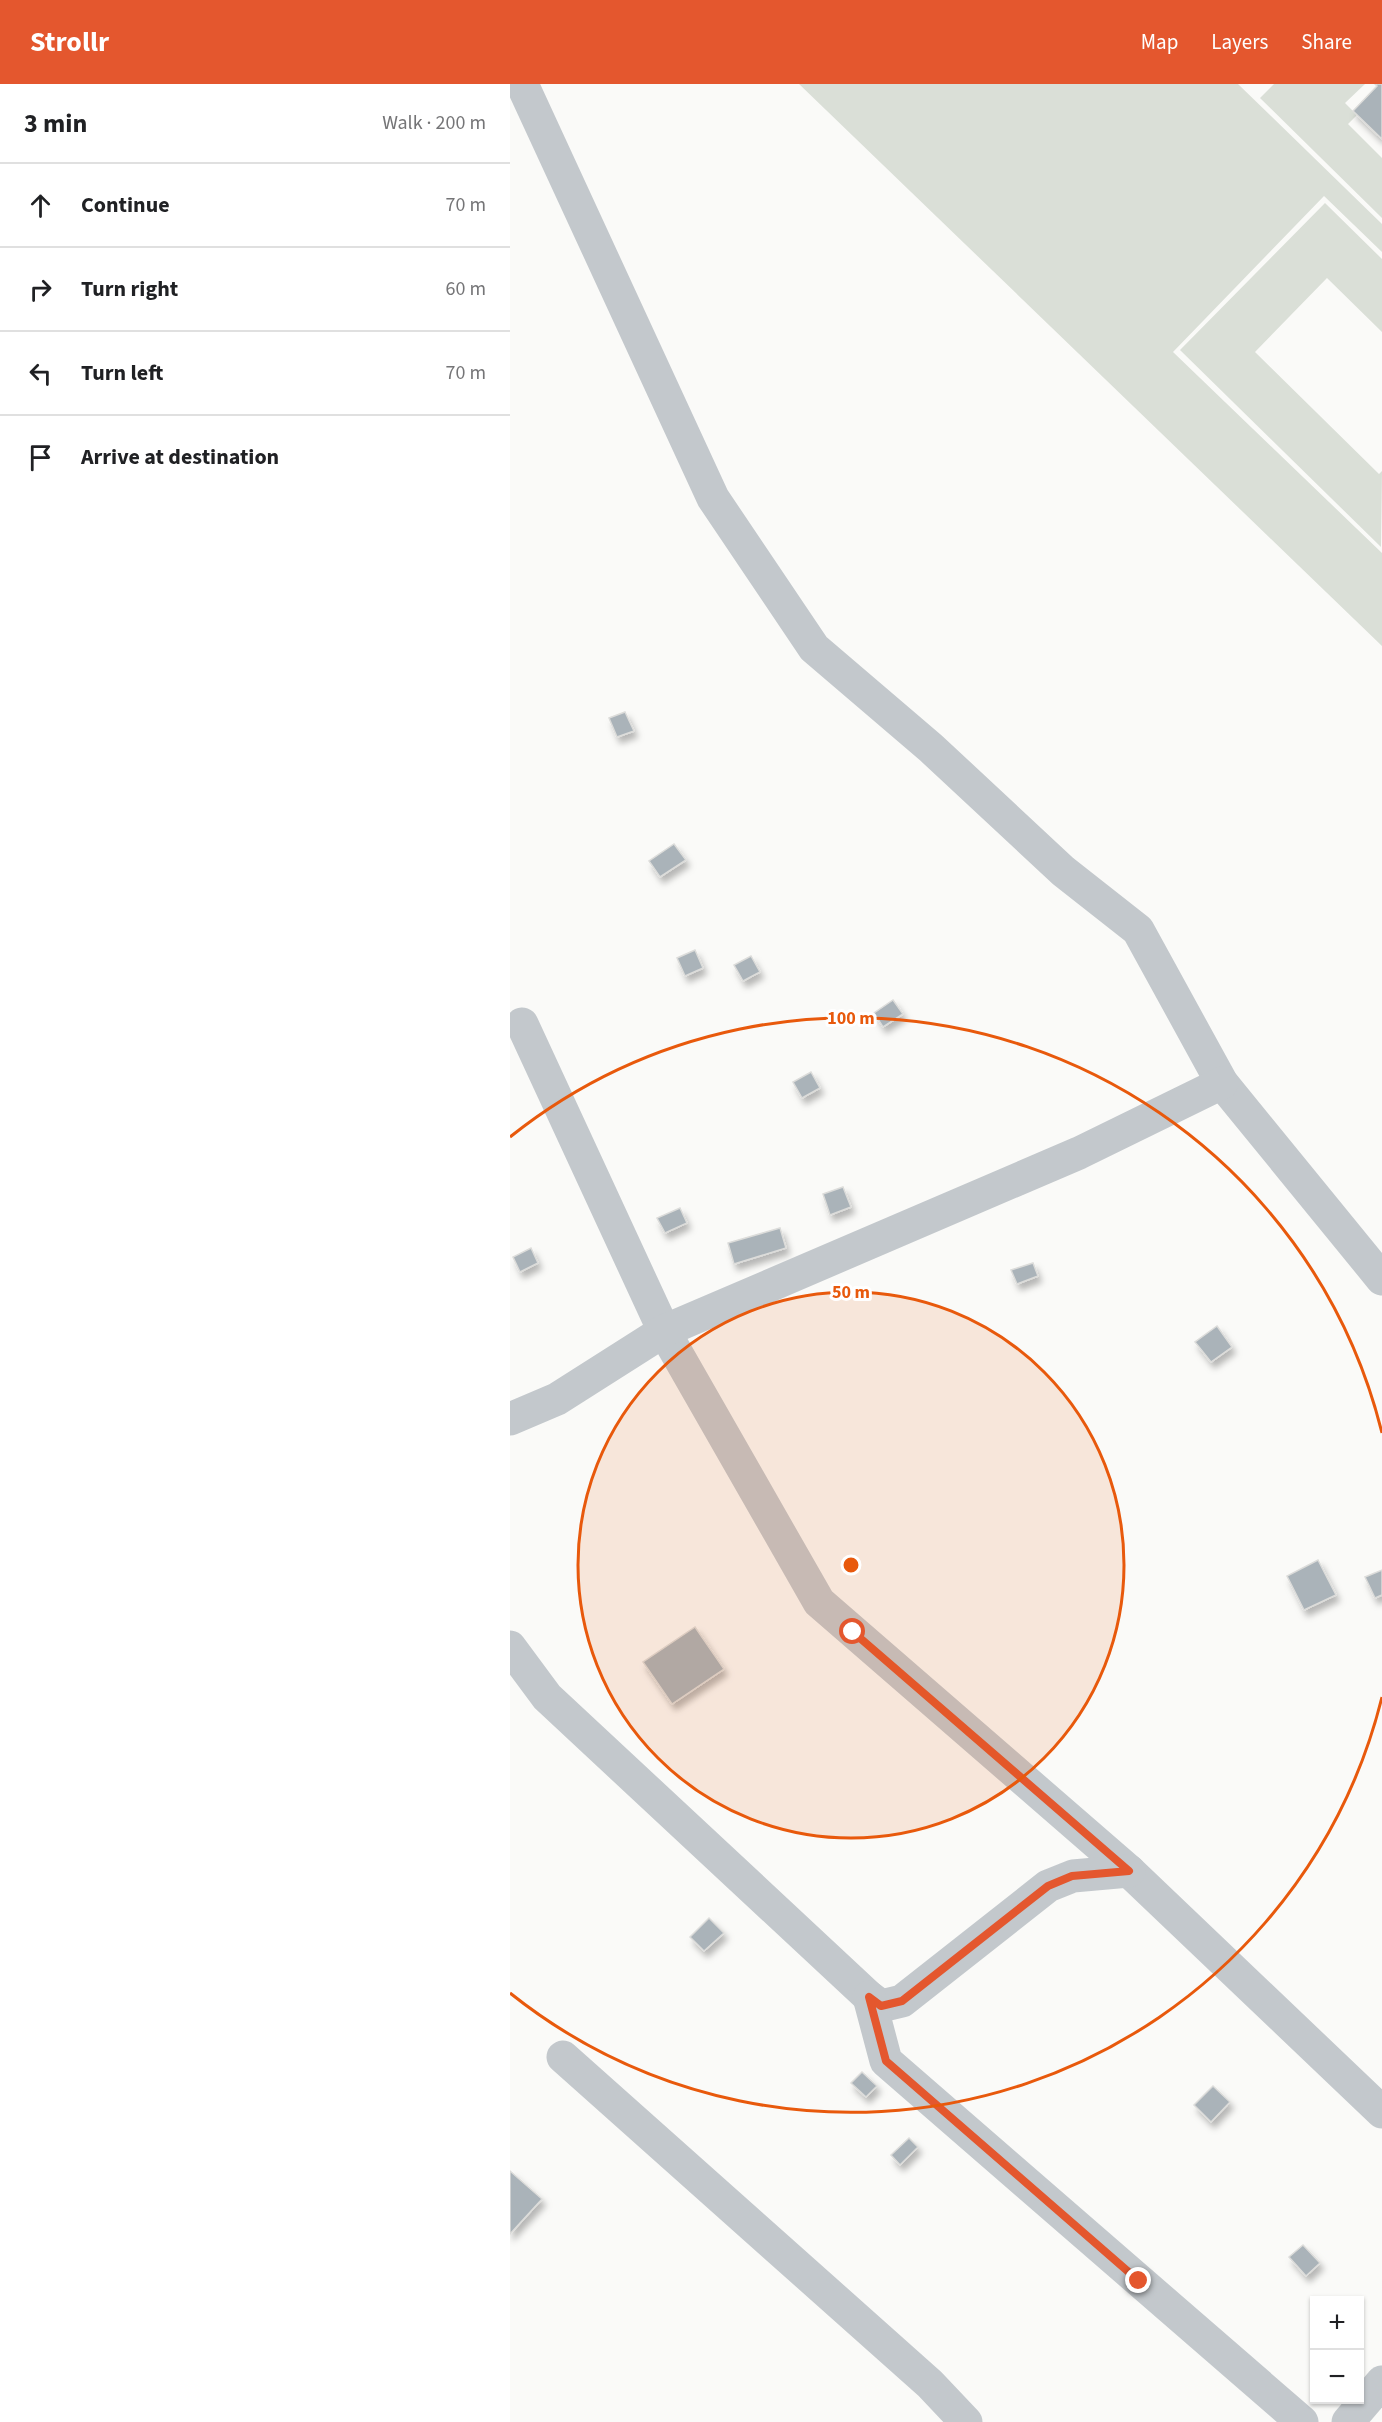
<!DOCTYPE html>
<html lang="en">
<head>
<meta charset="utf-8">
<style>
	body { margin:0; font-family:"Source Sans 3",sans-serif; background:#f6f6f6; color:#202124 }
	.controls { position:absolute; right:18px; bottom:18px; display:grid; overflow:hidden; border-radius:0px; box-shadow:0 2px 4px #0004 }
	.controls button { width:54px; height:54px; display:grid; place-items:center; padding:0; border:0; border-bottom:2px solid #e0e0e0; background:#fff; color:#202124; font:30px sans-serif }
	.stop { position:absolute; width:18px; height:18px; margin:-14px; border:4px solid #e4572e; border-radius:50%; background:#fff }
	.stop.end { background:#e4572e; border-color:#fff; box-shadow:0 2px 6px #0008 }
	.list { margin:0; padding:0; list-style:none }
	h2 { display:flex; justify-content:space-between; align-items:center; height:78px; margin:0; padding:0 24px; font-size:26px }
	h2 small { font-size:20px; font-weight:400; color:#757577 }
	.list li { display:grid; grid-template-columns:39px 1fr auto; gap:18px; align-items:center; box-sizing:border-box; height:84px; padding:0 24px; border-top:2px solid #e0e0e0 }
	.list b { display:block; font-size:22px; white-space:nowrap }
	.list em { font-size:20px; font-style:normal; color:#757577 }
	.icon { flex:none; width:33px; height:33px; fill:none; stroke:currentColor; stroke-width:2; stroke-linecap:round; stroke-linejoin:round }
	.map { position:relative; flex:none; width:872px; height:2338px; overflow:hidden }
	header { display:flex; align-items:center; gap:36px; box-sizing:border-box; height:84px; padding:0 30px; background:#e4572e; color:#fff }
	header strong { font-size:28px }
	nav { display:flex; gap:33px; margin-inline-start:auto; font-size:21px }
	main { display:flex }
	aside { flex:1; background:#fff }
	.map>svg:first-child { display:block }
	.green { fill:#dadfd7 }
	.building { fill:#aab3b9; stroke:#dcdcda; stroke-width:1.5; filter:url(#shadow) }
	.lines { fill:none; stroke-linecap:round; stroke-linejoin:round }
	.minor { stroke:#c3c8cc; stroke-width:33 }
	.route { stroke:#e4572e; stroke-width:8 }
	.ring { fill:none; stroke:#e8590c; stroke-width:3 }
	.centre { fill:#e8590c; stroke:#fff; stroke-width:3 }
	.ring-label { font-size:18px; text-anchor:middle; font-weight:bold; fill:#e8590c; stroke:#fff; stroke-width:6; stroke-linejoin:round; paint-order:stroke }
</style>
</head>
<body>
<header>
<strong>Strollr</strong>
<nav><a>Map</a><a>Layers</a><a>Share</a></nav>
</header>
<main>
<aside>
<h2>3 min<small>Walk · 200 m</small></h2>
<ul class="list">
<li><svg class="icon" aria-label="ahead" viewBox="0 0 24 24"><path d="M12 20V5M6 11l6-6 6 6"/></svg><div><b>Continue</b></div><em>70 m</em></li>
<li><svg class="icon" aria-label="right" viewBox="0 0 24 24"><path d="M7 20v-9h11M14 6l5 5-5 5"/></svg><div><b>Turn right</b></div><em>60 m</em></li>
<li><svg class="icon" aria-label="left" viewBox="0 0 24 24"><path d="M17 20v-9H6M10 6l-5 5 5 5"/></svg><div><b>Turn left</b></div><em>70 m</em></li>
<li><svg class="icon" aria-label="arrive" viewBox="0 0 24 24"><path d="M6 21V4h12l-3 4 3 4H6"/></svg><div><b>Arrive at destination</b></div></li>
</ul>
</aside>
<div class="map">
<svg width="872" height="2338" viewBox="0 0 872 2338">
	<defs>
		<filter id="shadow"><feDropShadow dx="3.5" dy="6" stdDeviation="3" flood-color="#0004"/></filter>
	</defs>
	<rect width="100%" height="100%" fill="#fafaf8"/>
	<!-- green -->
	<g class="green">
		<path d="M289,0H728L872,140V168L814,112L663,268L872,469V562Z"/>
		<path d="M764,0H855L835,19L847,31L838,40L872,74V134L750,14Z"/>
		<path d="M815,119L872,175V248L817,194L745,268L869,390L872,387L871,463L670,266Z"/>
	</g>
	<!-- building -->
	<g class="building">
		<path d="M865,0H872V55L843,27L867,2Z"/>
		<path d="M115,628L124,647L107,653L99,634Z"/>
		<path d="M164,760L176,776L150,793L139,777Z"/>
		<path d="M185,866L193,884L175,892L167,874Z"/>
		<path d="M241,872L250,888L233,897L224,881Z"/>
		<path d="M383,916L393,930L373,943L364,929Z"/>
		<path d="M301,988L310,1004L292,1014L283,998Z"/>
		<path d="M333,1103L341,1123L320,1131L313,1110Z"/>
		<path d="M170,1124L177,1139L155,1149L147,1134Z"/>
		<path d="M270,1144L276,1164L224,1180L218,1159Z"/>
		<path d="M21,1164L28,1179L10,1188L3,1173Z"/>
		<path d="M523,1179L528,1192L507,1200L501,1186Z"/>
		<path d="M707,1242L722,1263L701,1278L685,1258Z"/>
		<path d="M808,1476L826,1511L794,1526L777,1492Z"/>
		<path d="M872,1486V1511L865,1514L855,1493Z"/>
		<path d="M185,1543L214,1585L162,1620L133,1578Z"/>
		<path d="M199,1834L214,1849L194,1867L180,1853Z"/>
		<path d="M352,1988L367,2002L356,2013L341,1999Z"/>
		<path d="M703,2002L720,2018L701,2038L684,2021Z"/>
		<path d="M399,2054L408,2063L390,2081L381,2071Z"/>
		<path d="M0,2087L32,2115L0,2150Z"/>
		<path d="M793,2161L810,2179L796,2192L779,2173Z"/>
	</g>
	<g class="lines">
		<!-- minor -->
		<g class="minor">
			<path d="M12,0L203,414L304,564L421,664L553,787L628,846L712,999L872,1195"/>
			<path d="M12,940L154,1247L309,1518L619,1787L872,2028"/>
			<path d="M0,1335L47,1315L154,1247L569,1069L712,999"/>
			<path d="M0,1563L37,1613L359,1913L371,1922L392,1917L538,1802L563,1792L619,1787"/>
			<path d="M359,1913L376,1977L792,2338"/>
			<path d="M53,1973L420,2300L456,2338"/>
			<path d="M838,2338L872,2298"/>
		</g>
	</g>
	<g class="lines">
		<!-- route -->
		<path class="route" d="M343,1548L619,1787L562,1792L538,1802L392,1917L371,1922L359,1913L376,1977L629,2197"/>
	</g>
	<!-- distance rings -->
	<circle cx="341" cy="1481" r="273" fill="#e8590c" fill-opacity=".12"/>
	<g class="ring">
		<circle cx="341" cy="1481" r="273"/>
		<path d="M872 1613A547 547 0 0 1 0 1909M0 1053A547 547 0 0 1 872 1349"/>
	</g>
	<circle cx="341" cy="1481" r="9" class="centre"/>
	<g class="ring-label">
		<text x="341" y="940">100 m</text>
		<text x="341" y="1214">50 m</text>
	</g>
</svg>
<div class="controls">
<button>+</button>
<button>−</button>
</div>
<div class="stop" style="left:343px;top:1548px"></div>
<div class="stop end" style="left:629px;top:2197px"></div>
</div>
</main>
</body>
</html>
